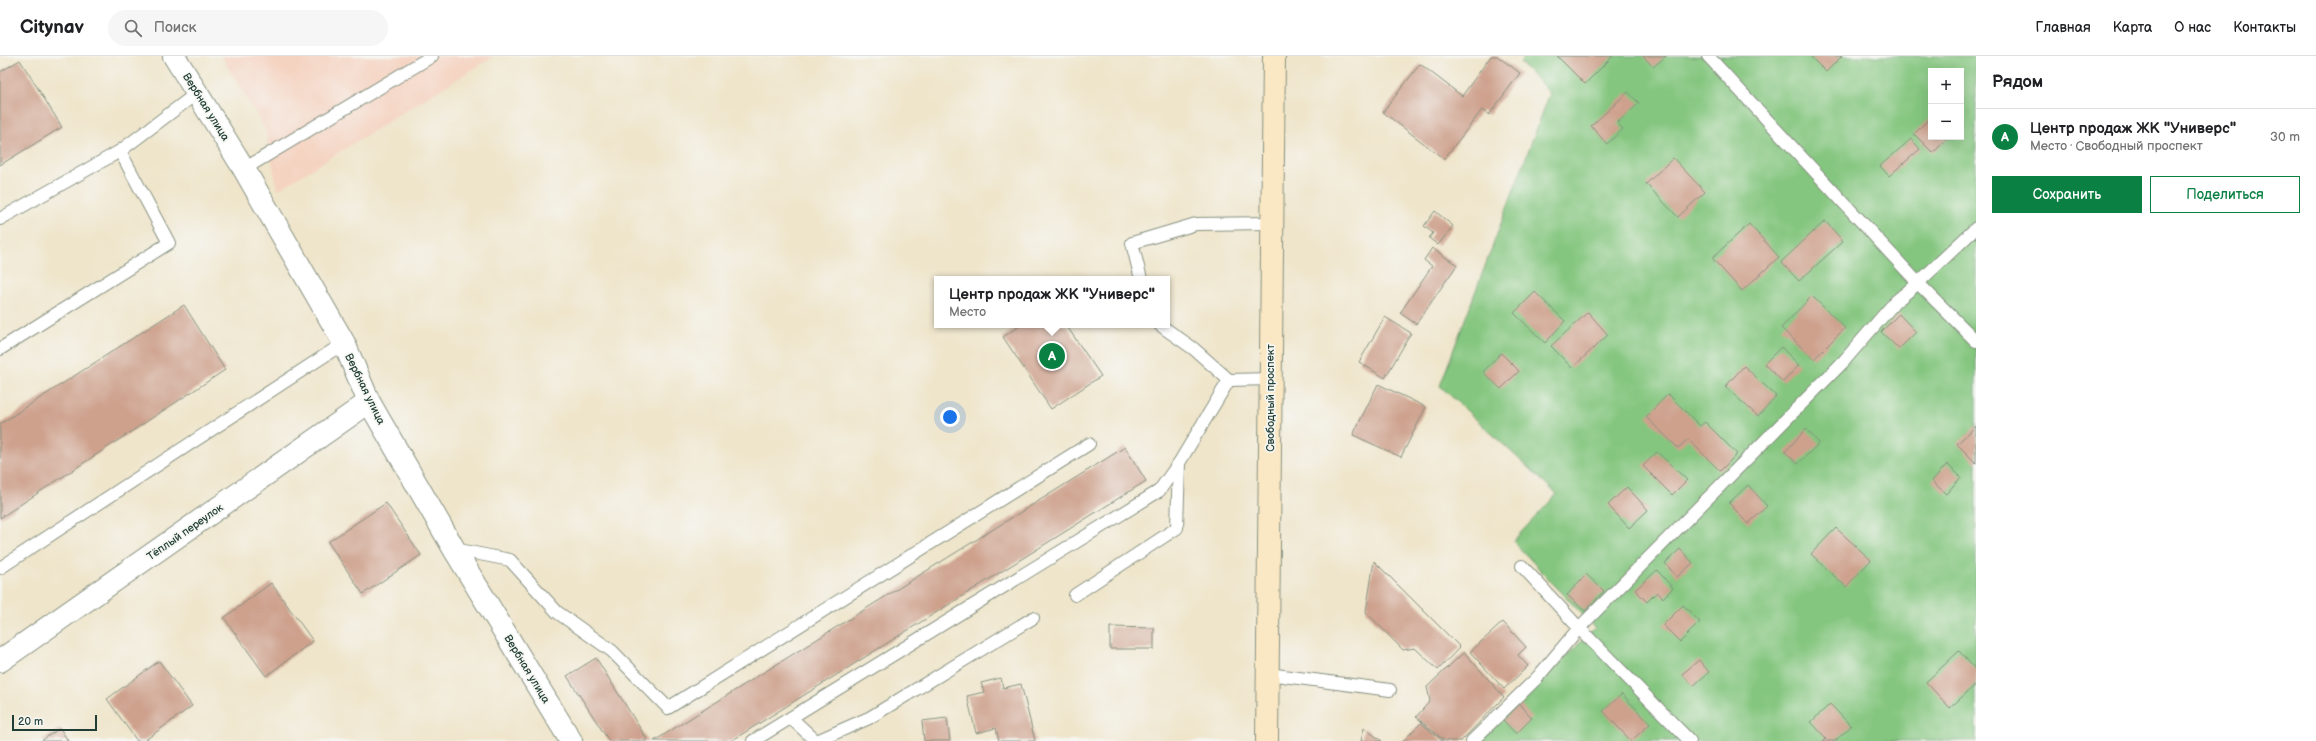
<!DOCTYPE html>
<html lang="ru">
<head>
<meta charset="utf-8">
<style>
	body { margin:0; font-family:"Balsamiq Sans",sans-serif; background:#f6f6f6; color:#202124 }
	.controls { position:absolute; right:12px; top:12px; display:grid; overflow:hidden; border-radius:0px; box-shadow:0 4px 16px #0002 }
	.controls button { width:36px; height:36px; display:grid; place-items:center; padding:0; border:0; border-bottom:1px solid #e0e0e0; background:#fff; color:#202124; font:20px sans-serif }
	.scale { position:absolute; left:12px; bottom:10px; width:85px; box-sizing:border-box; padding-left:4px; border:2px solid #1f3d34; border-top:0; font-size:11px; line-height:14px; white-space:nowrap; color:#1f3d34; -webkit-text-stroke:3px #f6f6f2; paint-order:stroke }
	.you { position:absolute; left:950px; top:361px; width:14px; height:14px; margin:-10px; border:3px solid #fff; border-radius:50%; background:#1a73e8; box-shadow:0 0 0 6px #1a73e833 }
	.badge { display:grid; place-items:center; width:26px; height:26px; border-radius:50%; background:#0b8043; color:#fff; font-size:13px; font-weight:700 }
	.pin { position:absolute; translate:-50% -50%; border:2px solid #fff; box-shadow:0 1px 4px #0006 }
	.popup { position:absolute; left:934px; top:220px; width:236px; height:52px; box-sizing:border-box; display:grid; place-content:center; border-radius:0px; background:#fff; filter:drop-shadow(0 1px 3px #0005); font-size:13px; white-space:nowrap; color:#757577 }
	.popup b { font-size:15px; color:#202124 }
	.popup::after { content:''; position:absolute; left:50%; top:100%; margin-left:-8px; border:8px solid transparent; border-top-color:#fff }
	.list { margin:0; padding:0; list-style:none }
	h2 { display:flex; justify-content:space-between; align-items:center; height:52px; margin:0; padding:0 16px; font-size:17px }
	h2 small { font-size:13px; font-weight:400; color:#757577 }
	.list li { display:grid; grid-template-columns:26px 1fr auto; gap:12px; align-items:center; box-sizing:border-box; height:56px; padding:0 16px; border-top:1px solid #e0e0e0 }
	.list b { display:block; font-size:15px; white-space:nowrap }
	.list p { margin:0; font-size:13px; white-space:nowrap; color:#757577 }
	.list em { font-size:13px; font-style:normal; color:#757577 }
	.actions { display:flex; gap:8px; padding:12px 16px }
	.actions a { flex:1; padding:9px 0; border:1px solid #0b8043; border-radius:0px; text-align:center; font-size:14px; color:#0b8043 }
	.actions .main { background:#0b8043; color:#fff }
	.icon { flex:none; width:22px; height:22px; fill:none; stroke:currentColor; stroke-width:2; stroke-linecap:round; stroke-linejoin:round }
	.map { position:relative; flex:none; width:1976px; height:685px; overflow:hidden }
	header { display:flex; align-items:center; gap:24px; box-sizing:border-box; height:56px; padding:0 20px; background:#fff; border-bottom:1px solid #e0e0e0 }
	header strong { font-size:19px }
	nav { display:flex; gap:22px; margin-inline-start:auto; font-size:14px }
	.search { width:280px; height:36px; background:#f6f6f6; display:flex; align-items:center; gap:10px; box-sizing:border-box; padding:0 14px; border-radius:22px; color:#757577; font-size:15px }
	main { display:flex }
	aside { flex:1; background:#fff }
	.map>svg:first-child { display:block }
	.built { fill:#f5d3c1 }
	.green { fill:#84c67f; stroke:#52825a; fill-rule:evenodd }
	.building { fill:#cea18d }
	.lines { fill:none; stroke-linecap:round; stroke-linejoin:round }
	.service-casing { stroke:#879180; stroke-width:14 }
	.minor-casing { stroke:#879180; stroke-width:24 }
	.secondary-casing { stroke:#879180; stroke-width:24 }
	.service { stroke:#fff; stroke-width:12 }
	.minor { stroke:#fff; stroke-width:22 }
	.secondary { stroke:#fae7c3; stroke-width:22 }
	.labels { text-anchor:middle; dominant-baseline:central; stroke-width:3.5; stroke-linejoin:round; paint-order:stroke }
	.street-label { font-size:11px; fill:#1f3d34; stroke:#f6f6f2 }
</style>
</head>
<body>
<header>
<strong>Citynav</strong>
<div class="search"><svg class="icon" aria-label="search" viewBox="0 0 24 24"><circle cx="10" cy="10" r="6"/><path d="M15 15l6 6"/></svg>Поиск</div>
<nav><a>Главная</a><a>Карта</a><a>О нас</a><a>Контакты</a></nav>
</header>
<main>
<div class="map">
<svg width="1976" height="685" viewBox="0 0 1976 685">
	<rect width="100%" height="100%" fill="#f6f6f2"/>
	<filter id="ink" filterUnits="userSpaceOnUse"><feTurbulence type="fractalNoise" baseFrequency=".025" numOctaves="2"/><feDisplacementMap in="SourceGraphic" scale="8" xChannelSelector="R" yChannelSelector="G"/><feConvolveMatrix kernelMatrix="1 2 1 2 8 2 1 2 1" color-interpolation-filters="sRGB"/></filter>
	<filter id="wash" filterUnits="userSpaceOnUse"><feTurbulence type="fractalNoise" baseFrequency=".012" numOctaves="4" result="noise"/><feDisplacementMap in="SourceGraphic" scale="16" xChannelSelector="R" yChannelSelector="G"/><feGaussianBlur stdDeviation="0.9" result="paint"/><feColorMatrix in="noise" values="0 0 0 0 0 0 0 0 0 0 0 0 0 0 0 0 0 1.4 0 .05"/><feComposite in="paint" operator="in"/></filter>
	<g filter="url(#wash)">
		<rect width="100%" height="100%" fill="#efe5cb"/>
		<!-- built -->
		<path class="built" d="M221,0H494L278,134L265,73Z"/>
		<!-- green -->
		<path class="green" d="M1526,0H1976V685H1480L1595,572L1513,485L1557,438L1440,330L1550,37L1520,6ZM1931,15H1961V81H1931Z"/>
		<g id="blocks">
			<!-- building -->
			<g class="building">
				<path d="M1491,0H1497L1520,17L1489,59L1482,54L1444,103L1383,56L1420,8L1462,40Z"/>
				<path d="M1557,0H1613L1585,28Z"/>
				<path d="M1643,0H1666L1653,11Z"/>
				<path d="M1810,0H1842L1826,16Z"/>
				<path d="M20,4L62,71L0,109V16Z"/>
				<path d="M1628,36L1639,47L1617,67L1623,73L1607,88L1591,70Z"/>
				<path d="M1931,61V81H1949L1933,97L1914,78Z"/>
				<path d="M1911,83L1920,93L1889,120L1880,110Z"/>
				<path d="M1673,102L1705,136L1678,161L1646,128Z"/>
				<path d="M1435,155L1453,170L1438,189L1429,182L1433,177L1424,170Z"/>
				<path d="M1825,165L1843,185L1799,225L1781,206Z"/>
				<path d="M1749,168L1779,201L1742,235L1712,202Z"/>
				<path d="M1432,192L1457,209L1416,268L1400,257L1432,210L1424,204Z"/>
				<path d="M1535,236L1565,265L1545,287L1514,257Z"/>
				<path d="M1812,240L1845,272L1814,303L1781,272Z"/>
				<path d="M184,249L225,314L0,462V368Z"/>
				<path d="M1588,256L1608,279L1572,312L1551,290Z"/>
				<path d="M1899,258L1916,276L1899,293L1881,276Z"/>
				<path d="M1385,261L1411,277L1385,322L1359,306Z"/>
				<path d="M1021,269H1066L1101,320L1051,353L1003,281Z"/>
				<path d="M1781,291L1799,309L1783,326L1764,308Z"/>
				<path d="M1501,297L1519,315L1501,333L1483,316Z"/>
				<path d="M1744,310L1776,340L1758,360L1725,331Z"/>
				<path d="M1378,328L1426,351L1401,401L1353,379Z"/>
				<path d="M1668,338L1700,370L1705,366L1737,398L1720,415L1688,383L1678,392L1646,361Z"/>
				<path d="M1976,370V407L1957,388Z"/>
				<path d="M1806,373L1819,387L1798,408L1785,396Z"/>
				<path d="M1125,391L1146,425L731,685H654Z"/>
				<path d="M1657,396L1687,424L1672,439L1643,410Z"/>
				<path d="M1947,408L1961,421L1946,438L1932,425Z"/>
				<path d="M1748,429L1767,450L1748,468L1729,447Z"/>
				<path d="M1627,431L1648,454L1629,472L1608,449Z"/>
				<path d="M386,447L421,499L363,538L328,486Z"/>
				<path d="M1836,472L1871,504L1846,531L1811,498Z"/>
				<path d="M1680,493L1693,507L1677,521L1665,507Z"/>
				<path d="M1374,505L1460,591L1438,614L1415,592L1403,594L1366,556Z"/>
				<path d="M1657,514L1673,532L1663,542L1657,536L1647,546L1635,534Z"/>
				<path d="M1586,518L1604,535L1585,555L1567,539Z"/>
				<path d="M271,527L313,585L266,620L224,562Z"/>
				<path d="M1683,549L1700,566L1680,586L1663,569Z"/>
				<path d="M1503,566L1526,591L1518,599L1528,610L1504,633L1470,596Z"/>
				<path d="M1110,571L1154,572V593H1110Z"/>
				<path d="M1959,595L1976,614V628L1950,652L1926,626Z"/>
				<path d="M1464,596L1504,641L1461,685H1445L1416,661L1430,645L1427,631Z"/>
				<path d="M596,602L648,685H609L567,620Z"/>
				<path d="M1699,604L1709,616L1693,630L1682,618Z"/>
				<path d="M159,605L192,650L144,685H137L107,643Z"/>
				<path d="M1001,622L1003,632L1021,628L1035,685H999L996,672L976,677L967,640L984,636L981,627Z"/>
				<path d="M1622,638L1650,668L1631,685L1603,655Z"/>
				<path d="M1520,648L1532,662L1516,678L1503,664Z"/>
				<path d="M1830,648L1851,670L1835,685H1823L1826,682L1811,666Z"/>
				<path d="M947,662L950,685H924L922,665Z"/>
				<path d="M1421,667L1443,685H1403Z"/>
				<path d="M60,672L68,685H41Z"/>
				<path d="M1364,672L1382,685H1361Z"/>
			</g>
		</g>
	</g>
	<g filter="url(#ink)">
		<use href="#blocks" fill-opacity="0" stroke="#879180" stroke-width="1"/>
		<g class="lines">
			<defs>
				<g id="service">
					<path d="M1708,0L1918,227L1976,285"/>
					<path d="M244,113L432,0"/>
					<path d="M0,163L120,95L197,37"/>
					<path d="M1141,223L1132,187L1196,168L1271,167"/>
					<path d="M1160,269L1194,293L1229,324L1270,323"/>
					<path d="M0,293L169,187L120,95"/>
					<path d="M454,493L510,504L557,556L612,595L668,652L1089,388"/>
					<path d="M1522,510L1579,572L1690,685"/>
					<path d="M0,512L344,287"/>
					<path d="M1075,539L1177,472L1179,407"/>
					<path d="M1268,618L1390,634"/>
					<path d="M791,662L816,685"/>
					<path d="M753,685L1159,435L1179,407L1229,324"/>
					<path d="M817,685L869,662L1033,562"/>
					<path d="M1472,685L1536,623L1579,572L1843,306L1895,246L1918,227L1976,172"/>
				</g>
				<g id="minor">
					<path d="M174,0L244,113L344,287L369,346L454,493L571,685"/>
					<path d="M0,605L369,346"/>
				</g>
				<path id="secondary" d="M1267,685L1274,0"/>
			</defs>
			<!-- service casing -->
			<use href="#service" class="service-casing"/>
			<!-- minor casing -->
			<use href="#minor" class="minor-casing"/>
			<!-- secondary casing -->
			<use href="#secondary" class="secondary-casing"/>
			<!-- service -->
			<use href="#service" class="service"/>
			<!-- minor -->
			<use href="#minor" class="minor"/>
			<!-- secondary -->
			<use href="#secondary" class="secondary"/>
		</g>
	</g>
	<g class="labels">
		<!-- street labels -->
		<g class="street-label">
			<text transform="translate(206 51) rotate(58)">Вербная улица</text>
			<text transform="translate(365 333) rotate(64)">Вербная улица</text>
			<text transform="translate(1270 342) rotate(-90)">Свободный проспект</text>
			<text transform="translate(185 476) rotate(-35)">Тёплый переулок</text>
			<text transform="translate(527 613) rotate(59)">Вербная улица</text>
		</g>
	</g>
</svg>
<div class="controls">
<button>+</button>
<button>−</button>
</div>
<div class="scale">20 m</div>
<div class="you"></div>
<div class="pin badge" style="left:1052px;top:300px">A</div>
<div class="popup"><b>Центр продаж ЖК &quot;Универс&quot;</b>Место</div>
</div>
<aside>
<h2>Рядом<small></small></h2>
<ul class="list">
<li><span class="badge">A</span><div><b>Центр продаж ЖК &quot;Универс&quot;</b><p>Место · Свободный проспект</p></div><em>30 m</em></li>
</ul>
<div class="actions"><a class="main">Сохранить</a><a>Поделиться</a></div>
</aside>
</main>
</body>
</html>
